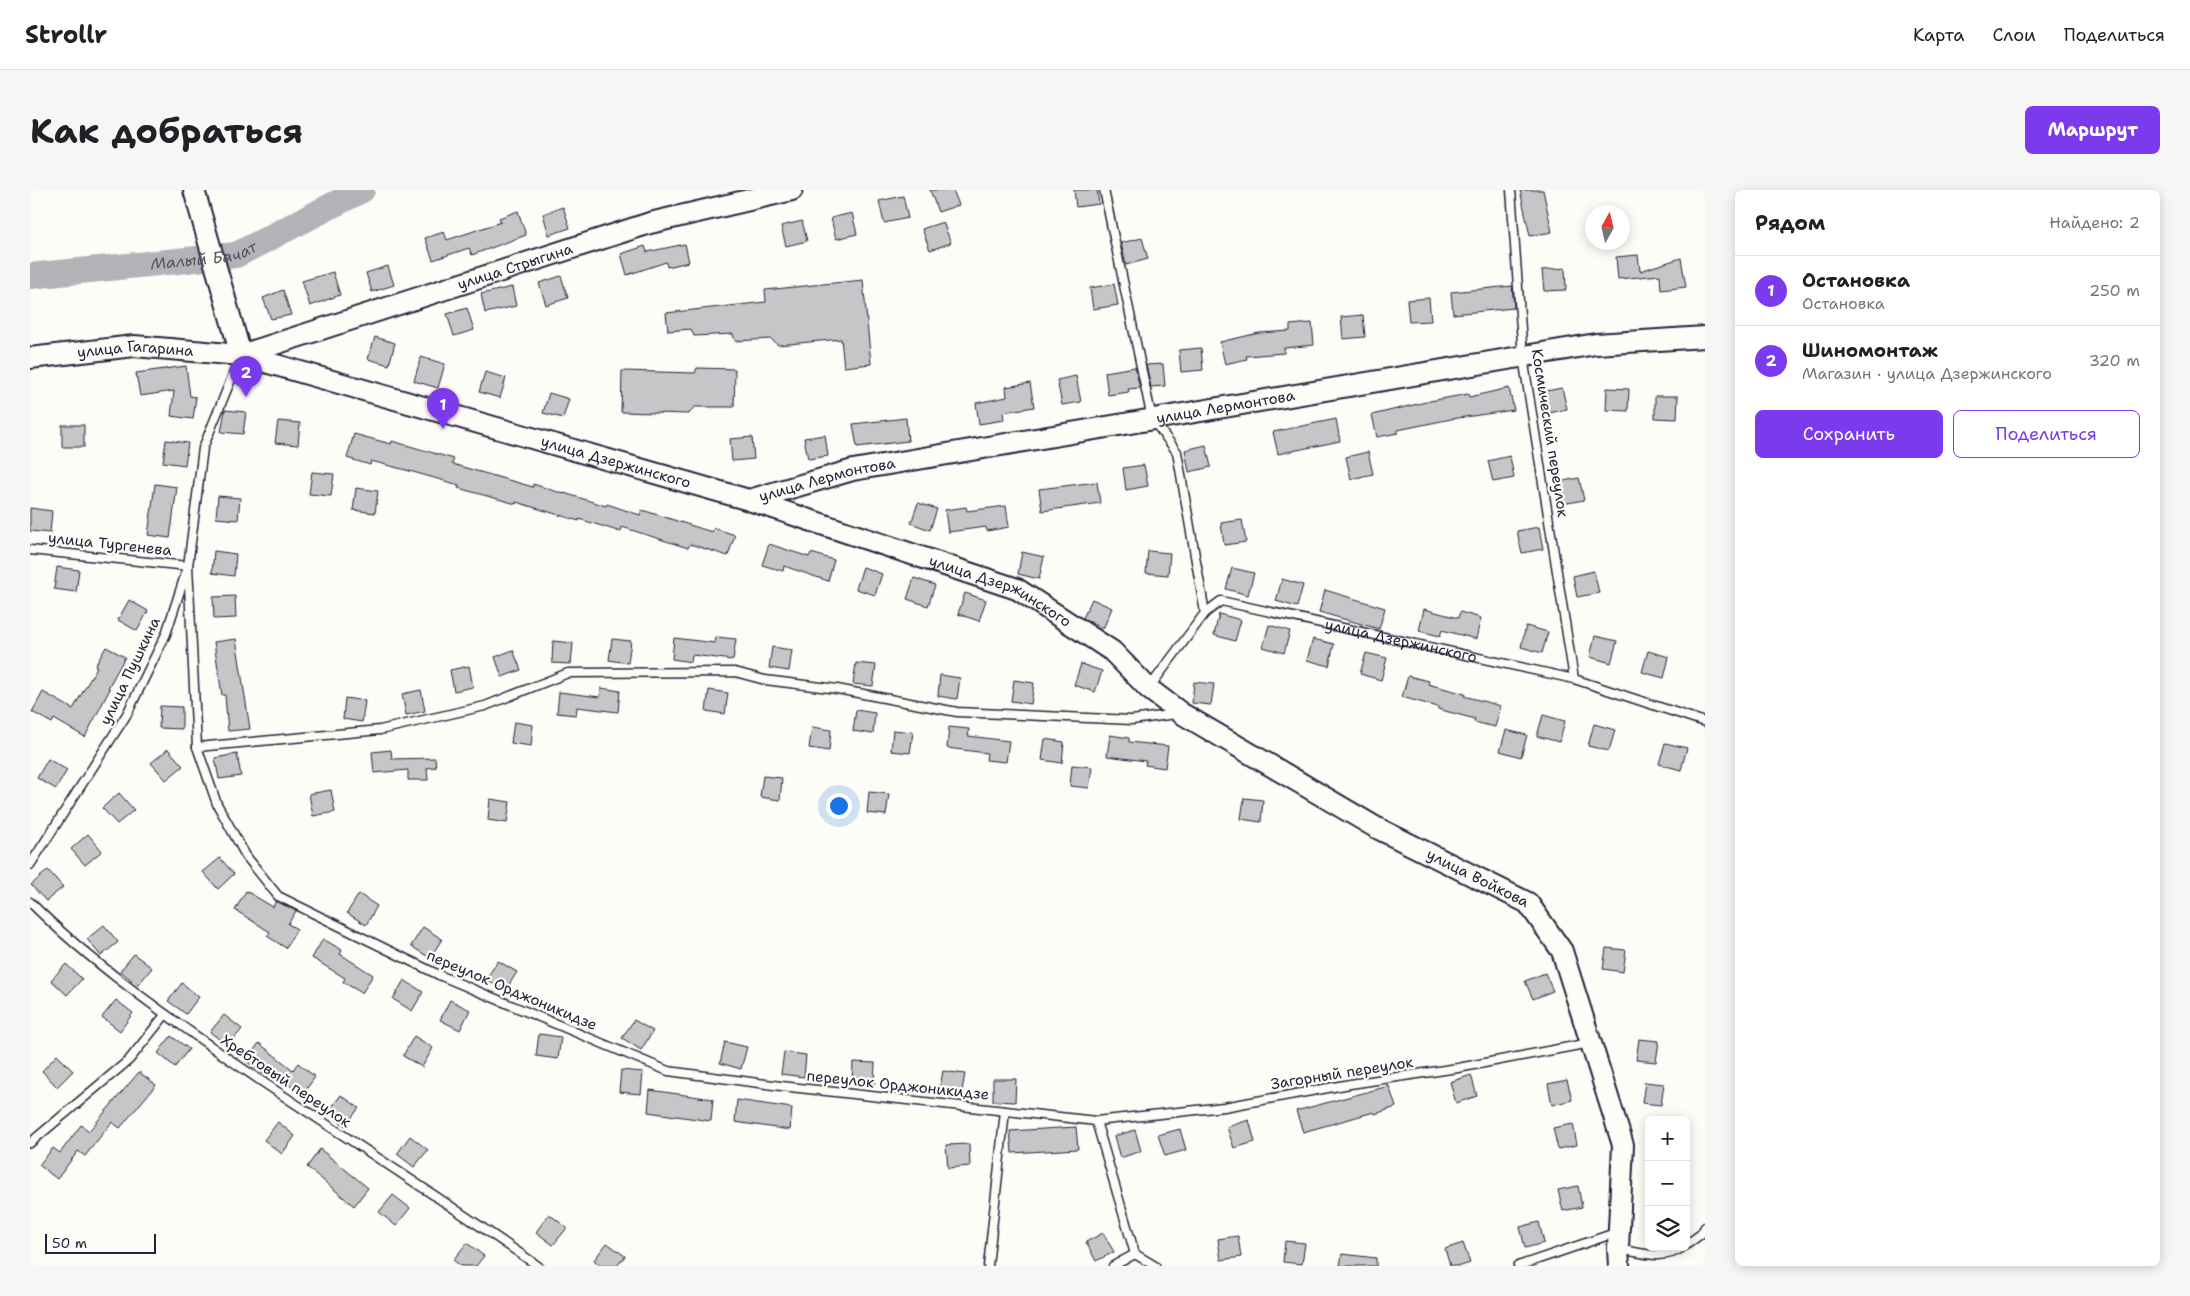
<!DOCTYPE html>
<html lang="ru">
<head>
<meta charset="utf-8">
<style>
	body { margin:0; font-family:"Shantell Sans",sans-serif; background:#f6f6f6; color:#202124 }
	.controls { position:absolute; right:15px; bottom:15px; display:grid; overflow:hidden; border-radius:8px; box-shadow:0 2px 12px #0003 }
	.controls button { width:45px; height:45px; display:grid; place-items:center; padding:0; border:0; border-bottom:1px solid #e0e0e0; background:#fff; color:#202124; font:25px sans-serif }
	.compass { position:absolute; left:1555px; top:15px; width:45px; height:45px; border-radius:50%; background:#fff; box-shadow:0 2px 12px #0003; rotate:8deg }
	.scale { position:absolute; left:15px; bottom:12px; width:111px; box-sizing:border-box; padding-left:5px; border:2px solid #22223b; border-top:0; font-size:14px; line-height:18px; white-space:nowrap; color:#22223b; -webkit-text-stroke:4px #fdfcf7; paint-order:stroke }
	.you { position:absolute; left:808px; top:615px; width:18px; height:18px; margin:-12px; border:4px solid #fff; border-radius:50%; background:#1a73e8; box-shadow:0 0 0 8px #1a73e833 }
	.badge { display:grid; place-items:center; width:32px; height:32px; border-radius:50%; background:#7c3aed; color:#fff; font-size:16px; font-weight:700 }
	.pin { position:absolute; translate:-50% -41px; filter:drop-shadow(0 1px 2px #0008) }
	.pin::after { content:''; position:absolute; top:26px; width:18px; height:15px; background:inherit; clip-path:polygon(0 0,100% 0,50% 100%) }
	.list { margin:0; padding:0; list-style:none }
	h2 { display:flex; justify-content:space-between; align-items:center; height:65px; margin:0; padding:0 20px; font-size:21px }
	h2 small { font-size:16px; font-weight:400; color:#757577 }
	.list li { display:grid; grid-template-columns:32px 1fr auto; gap:15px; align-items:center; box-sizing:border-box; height:70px; padding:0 20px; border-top:1px solid #e0e0e0 }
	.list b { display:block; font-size:19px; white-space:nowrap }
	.list p { margin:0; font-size:16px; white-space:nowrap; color:#757577 }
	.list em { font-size:16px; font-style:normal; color:#757577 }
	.actions { display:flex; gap:10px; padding:15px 20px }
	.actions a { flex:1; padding:11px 0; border:1px solid #7c3aed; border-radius:8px; text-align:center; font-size:18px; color:#7c3aed }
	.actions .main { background:#7c3aed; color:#fff }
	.icon { flex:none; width:28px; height:28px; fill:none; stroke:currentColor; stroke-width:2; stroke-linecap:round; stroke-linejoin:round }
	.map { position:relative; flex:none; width:1675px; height:1076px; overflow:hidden; border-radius:8px }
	header { display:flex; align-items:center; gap:30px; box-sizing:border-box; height:70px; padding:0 25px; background:#fff; border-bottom:1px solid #e0e0e0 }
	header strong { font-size:24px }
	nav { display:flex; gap:28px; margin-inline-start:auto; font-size:18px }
	.intro { display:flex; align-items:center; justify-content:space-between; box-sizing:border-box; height:120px; padding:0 30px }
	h1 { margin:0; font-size:35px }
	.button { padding:12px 22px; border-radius:8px; background:#7c3aed; color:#fff; font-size:18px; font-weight:700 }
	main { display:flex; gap:30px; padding:0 30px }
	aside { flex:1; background:#fff; border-radius:8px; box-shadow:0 2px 12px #0003 }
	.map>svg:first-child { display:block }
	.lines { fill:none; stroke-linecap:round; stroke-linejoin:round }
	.river { stroke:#b2b2b7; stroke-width:26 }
	.building { fill:#c6c6c8; stroke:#22223b }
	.service-casing { stroke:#22223b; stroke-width:11 }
	.tertiary-casing { stroke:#22223b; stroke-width:24 }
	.service { stroke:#fdfcf7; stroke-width:8 }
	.tertiary { stroke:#fdfcf7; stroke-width:20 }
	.labels { text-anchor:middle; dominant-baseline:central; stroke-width:4.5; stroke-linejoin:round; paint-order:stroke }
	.street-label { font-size:15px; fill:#22223b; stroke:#fdfcf7 }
	.water-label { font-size:16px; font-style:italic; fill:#545466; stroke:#fdfcf7 }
</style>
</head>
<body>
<header>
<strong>Strollr</strong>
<nav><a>Карта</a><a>Слои</a><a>Поделиться</a></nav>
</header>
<div class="intro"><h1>Как добраться</h1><a class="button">Маршрут</a></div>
<main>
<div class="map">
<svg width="1675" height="1076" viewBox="0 0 1675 1076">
	<rect width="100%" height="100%" fill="#fdfcf7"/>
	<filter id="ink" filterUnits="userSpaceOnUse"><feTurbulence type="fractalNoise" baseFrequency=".02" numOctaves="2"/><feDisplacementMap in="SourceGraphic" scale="10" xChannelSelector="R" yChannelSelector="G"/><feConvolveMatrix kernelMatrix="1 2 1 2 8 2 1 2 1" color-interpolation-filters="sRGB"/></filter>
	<g filter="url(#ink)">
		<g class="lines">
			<!-- river -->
			<path class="river" id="s1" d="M0,86L206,65L332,0"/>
		</g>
		<!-- building -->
		<g class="building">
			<path d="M900,0H923L929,15L908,22Z"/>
			<path d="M1044,0H1067L1069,14L1046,17Z"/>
			<path d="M1490,0H1513L1522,42L1500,46Z"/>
			<path d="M873,6L878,28L854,33L849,11Z"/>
			<path d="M533,17L540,38L519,45L513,24Z"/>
			<path d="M488,21L496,45L442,65L439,58L403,70L395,48L414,42L417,50L471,32L469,28Z"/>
			<path d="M822,23L827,44L806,49L801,28Z"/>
			<path d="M772,31L777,51L756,56L751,36Z"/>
			<path d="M913,32L921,53L900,60L892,39Z"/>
			<path d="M1112,48L1118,69L1096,75L1091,53Z"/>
			<path d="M655,54L659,72L637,77L636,72L597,85L591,64L615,56L617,62Z"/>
			<path d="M1608,65L1610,81L1651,68L1656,97L1631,100L1630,85L1588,89L1586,67Z"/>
			<path d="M358,76L364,95L342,102L336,83Z"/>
			<path d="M1535,78L1536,100L1514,101L1512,80Z"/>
			<path d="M303,82L310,105L280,116L272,91Z"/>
			<path d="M531,86L538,108L516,115L509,93Z"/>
			<path d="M833,90L841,174L814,177L811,149L748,155L741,149L705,151L703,144L664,146L661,139L638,141L636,123L736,112L735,100Z"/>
			<path d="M1084,94L1088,115L1063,119L1060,98Z"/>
			<path d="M1482,96L1484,118L1423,124L1421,102Z"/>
			<path d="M482,97L486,116L455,123L451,104Z"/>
			<path d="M253,100L261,125L241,129L233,108Z"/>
			<path d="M1399,108L1401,131L1379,132L1377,110Z"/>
			<path d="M437,118L444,140L424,146L417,124Z"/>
			<path d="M1333,125L1335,147L1313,149L1311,127Z"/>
			<path d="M1282,133L1284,155L1254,158V163L1216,166L1217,169L1195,174L1190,152L1229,143L1260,141V135Z"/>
			<path d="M345,147L365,153L359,175L338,169Z"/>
			<path d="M1171,158L1173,180L1151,182L1149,160Z"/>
			<path d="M391,167L415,174L408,198L384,191Z"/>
			<path d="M1133,174L1135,196L1121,197L1116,175Z"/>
			<path d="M156,176L160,206L166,207L163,229L141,226L144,201L110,206L106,183Z"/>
			<path d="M1105,177L1110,198L1098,199L1099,202L1078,205L1075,182Z"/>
			<path d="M667,178L705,179L704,217H664L659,224L591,222L592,181L665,183Z"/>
			<path d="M455,182L476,188L470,208L449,202Z"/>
			<path d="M1046,186L1051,212L1032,215L1027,190Z"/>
			<path d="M1000,193L1004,217L973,222L974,230L949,234L946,213L977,207L976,197Z"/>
			<path d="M1479,198L1484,220L1421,229L1368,240V243L1347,247L1342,225L1400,211L1438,204L1439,207Z"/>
			<path d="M1532,198L1537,219L1515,224L1511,202Z"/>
			<path d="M1577,198L1599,199L1598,221L1576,220Z"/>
			<path d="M519,203L539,209L533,228L513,223Z"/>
			<path d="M1625,206H1648L1647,229L1625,228Z"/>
			<path d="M195,220L216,222L213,244L191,242Z"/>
			<path d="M876,228L878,251L827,257L823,234Z"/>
			<path d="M1306,229L1310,251L1248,264L1243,242Z"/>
			<path d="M248,231L270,233L268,255L245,253Z"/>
			<rect x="32" y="235" width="22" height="22"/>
			<path d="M324,244L361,254L362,251L383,257L424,269L422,274L503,297V294L534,304V303L576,316L577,314L610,325L612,320L682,342L684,338L705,345L698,366L660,354L658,358L592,337L591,342L549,329V331L486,312V314L428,298L429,295L376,280L341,271L340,275L317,268Z"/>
			<path d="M795,245L798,266L778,269L774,248Z"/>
			<path d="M722,247L724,269L702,271L700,249Z"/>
			<path d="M136,250L158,253L155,275L133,272Z"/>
			<path d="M1176,255L1181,277L1159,282L1155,260Z"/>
			<path d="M1338,262L1343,284L1321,289L1316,267Z"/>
			<path d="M1480,266L1484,288L1463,292L1458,271Z"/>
			<path d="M1114,275L1118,296L1096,300L1093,278Z"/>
			<path d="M282,282L304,284L301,306L279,304Z"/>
			<path d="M1549,288L1554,310L1532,314L1528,292Z"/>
			<path d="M1067,292L1070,313L1012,321L1009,299Z"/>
			<path d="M125,294L147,297L140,348L118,345Z"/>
			<path d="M326,298L348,301L345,323L323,320Z"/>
			<path d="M188,306L210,308L208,330L186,328Z"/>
			<path d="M888,313L907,319L900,340L881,333Z"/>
			<path d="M976,316L979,337L957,341L956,337L918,342L915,320L936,317L937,321Z"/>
			<path d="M0,318L22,321L20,343L0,341Z"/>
			<path d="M1212,330L1216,352L1194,355L1191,333Z"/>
			<path d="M1509,337L1513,359L1492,363L1487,341Z"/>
			<path d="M739,354L779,367L781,363L804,370L798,391L754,376L753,381L732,375Z"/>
			<path d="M184,361L206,364L204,386L182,383Z"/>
			<path d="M1118,361L1140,363L1138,385L1116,383Z"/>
			<path d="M992,362L1014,367L1009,389L988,384Z"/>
			<path d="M27,377L49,380L46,402L24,399Z"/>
			<path d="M833,377L852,384L845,405L826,399Z"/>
			<path d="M1202,378L1224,383L1218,405L1196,399Z"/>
			<path d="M1564,381L1569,403L1547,407L1543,386Z"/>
			<path d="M884,388L905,395L898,416L877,409Z"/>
			<path d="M1252,389L1273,395L1267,417L1246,411Z"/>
			<path d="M1295,400L1355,418L1349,439L1289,422Z"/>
			<path d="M935,403L956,410L949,431L928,424Z"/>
			<path d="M205,406L206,428L184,429L183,407Z"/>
			<path d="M1062,409L1082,418L1073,439L1053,428Z"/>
			<path d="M99,410L118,421L107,441L88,430Z"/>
			<path d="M1394,419L1428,428L1430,422L1451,428L1446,449L1412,440L1410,446L1389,441Z"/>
			<path d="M1189,424L1211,430L1205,451L1184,445Z"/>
			<path d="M1239,435L1260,441L1254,463L1233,457Z"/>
			<path d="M1496,436L1518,442L1512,463L1491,457Z"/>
			<path d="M1565,446L1587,451L1581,473L1560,467Z"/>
			<path d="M686,447L706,449L703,470L662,465L661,472L642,469L644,448L685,453Z"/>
			<path d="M206,449L220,539L198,541L195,505H192L184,452Z"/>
			<path d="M582,449L601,451L598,473L579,470Z"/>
			<path d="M1283,449L1304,454L1299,476L1277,470Z"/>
			<path d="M523,451L543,453L541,474L522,473Z"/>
			<path d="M76,457L95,467L78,498L80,499L55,547L24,529L22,533L2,522L13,502L43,519L67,477L65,476Z"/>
			<path d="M742,457L762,460L759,481L739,478Z"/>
			<path d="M483,460L491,480L472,487L465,467Z"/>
			<path d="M1618,461L1639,467L1634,488L1612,482Z"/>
			<path d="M1336,463L1357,468L1351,490L1330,484Z"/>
			<path d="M826,473L846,475L843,496L823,494Z"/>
			<path d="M1051,474L1072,481L1065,502L1044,495Z"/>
			<path d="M439,476L443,497L424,501L420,480Z"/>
			<path d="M910,485L930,488L927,509L908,506Z"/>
			<path d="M1378,486L1399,491L1398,494L1435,504L1434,506L1471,516L1465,537L1444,532L1445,529L1408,519V517L1372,507Z"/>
			<path d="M984,490L1004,493L1001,514L981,511Z"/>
			<path d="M1164,492L1184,494L1181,515L1162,513Z"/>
			<path d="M571,498L590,501L588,522L547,517L546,525L527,523L529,502L570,507Z"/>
			<path d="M391,500L395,521L376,525L372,504Z"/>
			<path d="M679,500L698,503L695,524L676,521Z"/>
			<path d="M315,508L335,511L332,532L313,529Z"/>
			<path d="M130,516L152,517V539L129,538Z"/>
			<path d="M826,520L845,523L843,544L823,541Z"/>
			<path d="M1513,525L1535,531L1529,552L1507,546Z"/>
			<path d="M484,532L503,535L501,556L481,553Z"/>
			<path d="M1564,534L1585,540L1579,561L1558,556Z"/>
			<path d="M782,537L801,540L799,561L779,558Z"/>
			<path d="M919,537L939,539L938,546L979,551L976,572L956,570L957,563L917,558Z"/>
			<path d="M863,540L883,542L880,563L861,561Z"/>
			<path d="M1476,540L1497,545L1491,567L1470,561Z"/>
			<path d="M1080,545L1099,548V552L1138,556L1135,578L1115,575L1116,571L1077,566Z"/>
			<path d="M1015,549L1034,552L1032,573L1012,570Z"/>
			<path d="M1635,553L1657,558L1651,580L1629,574Z"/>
			<path d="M138,559L153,576L136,590L121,573Z"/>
			<path d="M361,560L362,569L405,568L406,577L397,578L398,590H378V580L344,583L342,562Z"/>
			<path d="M207,564L211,586L189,589L185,568Z"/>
			<path d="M18,569L37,580L26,599L7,588Z"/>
			<path d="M1042,575L1062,577L1059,598L1040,596Z"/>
			<path d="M733,586L752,588L750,610L730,607Z"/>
			<path d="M301,600L305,622L283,626L279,604Z"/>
			<path d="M839,602L859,604L856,625L837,623Z"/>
			<path d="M89,603L104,620L87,634L72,618Z"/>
			<path d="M1214,608L1233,610L1231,632L1211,629Z"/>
			<path d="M460,609L480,612L477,633L458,630Z"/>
			<path d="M58,644L72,661L55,675L41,659Z"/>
			<path d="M190,668L204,684L188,699L173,682Z"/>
			<path d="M18,680L33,697L16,711L1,695Z"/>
			<path d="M216,701L243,717L246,711L266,721L258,734L267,739L256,758L237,746L240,742L205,720Z"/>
			<path d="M329,704L347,716L336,735L317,723Z"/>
			<path d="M74,735L88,752L71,766L57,749Z"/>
			<path d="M393,737L412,749L400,768L381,756Z"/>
			<path d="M293,749L312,760L310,764L343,785L332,803L313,792L315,788L282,768Z"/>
			<path d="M1576,758L1596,760L1593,782L1573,779Z"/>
			<path d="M104,764L122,778L108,795L90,781Z"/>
			<path d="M468,771L487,782L475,801L456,789Z"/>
			<path d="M36,774L52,789L37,805L21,790Z"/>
			<path d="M1515,783L1523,801L1503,809L1495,791Z"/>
			<path d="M374,790L393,802L382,821L363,809Z"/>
			<path d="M152,793L169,807L156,824L138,811Z"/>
			<path d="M86,810L103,823L90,841L72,827Z"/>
			<path d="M420,810L440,820L430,840L410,830Z"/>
			<path d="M194,825L212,839L198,856L180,842Z"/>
			<path d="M604,830L623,841L611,860L592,848Z"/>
			<path d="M509,844L531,847L528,869L506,866Z"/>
			<path d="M141,846L159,859L145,877L128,863Z"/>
			<path d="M384,846L403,858L392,877L373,866Z"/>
			<path d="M1609,849L1629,851L1626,872L1606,870Z"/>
			<path d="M695,852L717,857L711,879L690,873Z"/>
			<path d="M229,853L263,880L268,873L285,887L272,905L238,878L233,884L216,871Z"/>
			<path d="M754,862L776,865L774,887L751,884Z"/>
			<path d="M27,865L43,881L27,897L12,881Z"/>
			<path d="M823,872L845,873L844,895L822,894Z"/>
			<path d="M591,880L613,882L611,904L589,902Z"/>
			<path d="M913,881L935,884L931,906L909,903Z"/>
			<path d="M109,882L126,895L90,938L82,932L55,966L48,961L27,989L9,975L23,958L30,963L51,935L59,941Z"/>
			<path d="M1441,885L1447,906L1426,913L1420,892Z"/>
			<path d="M963,889H986L985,912L963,911Z"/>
			<path d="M1537,890L1542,910L1522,915L1518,894Z"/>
			<path d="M1615,892L1634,894L1631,915L1612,913Z"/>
			<path d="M1359,896L1366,917L1345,924L1344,922L1273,942L1266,921Z"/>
			<path d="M620,900L683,909L681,931L618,922Z"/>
			<path d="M311,905L329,918L315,936L298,922Z"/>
			<path d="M707,910L762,918L760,940L705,932Z"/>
			<path d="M1219,930L1225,952L1204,958L1197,937Z"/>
			<path d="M248,932L265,946L252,964L234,950Z"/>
			<path d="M1543,934L1547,955L1528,959L1523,938Z"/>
			<path d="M1046,937L1048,959L982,963L980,941Z"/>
			<path d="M1150,939L1156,960L1135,966L1128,945Z"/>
			<path d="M1105,940L1111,961L1090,968L1084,946Z"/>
			<path d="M380,946L398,960L384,977L367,964Z"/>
			<path d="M939,954L940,976L918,978L916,955Z"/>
			<path d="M290,959L338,998L324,1016L277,977Z"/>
			<path d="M1548,996L1552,1017L1533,1021L1528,1000Z"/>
			<path d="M363,1005L380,1018L366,1036L349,1022Z"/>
			<path d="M519,1024L537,1038L523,1055L506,1042Z"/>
			<path d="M1509,1032L1514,1053L1495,1058L1490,1037Z"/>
			<path d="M1073,1043L1084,1062L1066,1071L1056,1052Z"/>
			<path d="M1208,1046L1211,1067L1191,1070L1188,1049Z"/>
			<path d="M1255,1051L1275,1053L1272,1074L1253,1072Z"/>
			<path d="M437,1053L454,1066L446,1076H431L423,1070Z"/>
			<path d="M577,1053L595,1066L587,1076H571L564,1070Z"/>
			<path d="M1433,1053L1440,1073L1431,1076H1420L1415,1059Z"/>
			<path d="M1312,1064L1346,1068V1076H1310Z"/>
		</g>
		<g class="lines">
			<defs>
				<g id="service">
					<path d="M1074,0L1122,229L1147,262L1175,423"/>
					<path d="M1481,0L1493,167L1544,489"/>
					<path d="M0,360L158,376L167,557L187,614L216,666L248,706L409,785L638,881L751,896L1066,931L1194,917L1320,894L1428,878L1560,853"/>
					<path id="s2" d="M1119,498L1175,423L1191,411L1544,489L1675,532"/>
					<path d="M167,557L350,540L455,516L538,483L705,482L735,490L807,499L927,522L1102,530L1146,524"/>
					<path d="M0,675L97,524L136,444L158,376L173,258L211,165"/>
					<path d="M0,712C62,774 137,826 209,876C308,943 410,1007 508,1076"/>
					<path d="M1066,931L1105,1064L1125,1076"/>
					<path d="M0,953L99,870L135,825"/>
					<path d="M1656,1055L1671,1044L1675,1037"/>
					<path d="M1590,1059C1611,1063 1635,1071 1653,1057"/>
					<path d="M958,1076L975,921"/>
					<path d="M1083,1076L1105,1064"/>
					<path d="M1488,1076L1588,1042"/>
				</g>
				<g id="tertiary">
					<path d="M164,0L211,165"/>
					<path id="s3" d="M211,165L620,33L762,0"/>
					<path id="s4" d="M0,168L104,156L211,165L719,310L987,399L1082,461L1119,499L1151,523L1347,638L1498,713L1532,761L1593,955L1588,1058L1589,1076"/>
					<path id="s5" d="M719,310L823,280L1566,154L1675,147"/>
				</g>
			</defs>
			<!-- service casing -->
			<use href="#service" class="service-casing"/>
			<!-- tertiary casing -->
			<use href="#tertiary" class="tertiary-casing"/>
			<!-- service -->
			<use href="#service" class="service"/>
			<!-- tertiary -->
			<use href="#tertiary" class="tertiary"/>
		</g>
	</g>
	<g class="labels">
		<!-- street labels -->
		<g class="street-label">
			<text stroke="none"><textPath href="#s3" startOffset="288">улица Стрыгина</textPath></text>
			<text stroke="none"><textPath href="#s4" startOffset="106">улица Гагарина</textPath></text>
			<text stroke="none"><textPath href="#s5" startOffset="486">улица Лермонтова</textPath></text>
			<text transform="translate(1520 243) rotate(81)">Космический переулок</text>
			<text stroke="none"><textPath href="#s4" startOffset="602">улица Дзержинского</textPath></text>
			<text stroke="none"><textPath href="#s5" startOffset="81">улица Лермонтова</textPath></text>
			<text transform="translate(80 354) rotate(6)">улица Тургенева</text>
			<text stroke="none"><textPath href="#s4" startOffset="1008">улица Дзержинского</textPath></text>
			<text stroke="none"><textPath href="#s2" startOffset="298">улица Дзержинского</textPath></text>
			<text transform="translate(100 481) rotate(-64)">улица Пушкина</text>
			<text stroke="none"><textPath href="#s4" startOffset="1569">улица Войкова</textPath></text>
			<text transform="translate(482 800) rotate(23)">переулок Орджоникидзе</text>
			<text transform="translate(1312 883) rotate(-9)">Загорный переулок</text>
			<text transform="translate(256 891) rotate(34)">Хребтовый переулок</text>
			<text transform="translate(868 895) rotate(6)">переулок Орджоникидзе</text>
		</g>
		<!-- water labels -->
		<g class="water-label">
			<text stroke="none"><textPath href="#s1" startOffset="175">Малый Бачат</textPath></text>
		</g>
	</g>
</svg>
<div class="controls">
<button>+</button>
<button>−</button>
<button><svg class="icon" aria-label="layers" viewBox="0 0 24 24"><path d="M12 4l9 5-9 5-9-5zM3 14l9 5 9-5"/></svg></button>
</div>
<svg class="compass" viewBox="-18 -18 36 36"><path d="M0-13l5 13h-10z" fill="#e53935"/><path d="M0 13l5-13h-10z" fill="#757577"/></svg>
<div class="scale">50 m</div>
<div class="you"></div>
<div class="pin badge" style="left:413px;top:239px">1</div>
<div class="pin badge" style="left:216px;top:207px">2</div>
</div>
<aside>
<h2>Рядом<small>Найдено: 2</small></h2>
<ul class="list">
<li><span class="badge">1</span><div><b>Остановка</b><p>Остановка</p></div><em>250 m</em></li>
<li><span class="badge">2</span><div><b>Шиномонтаж</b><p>Магазин · улица Дзержинского</p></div><em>320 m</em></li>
</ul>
<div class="actions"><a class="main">Сохранить</a><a>Поделиться</a></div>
</aside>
</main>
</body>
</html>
